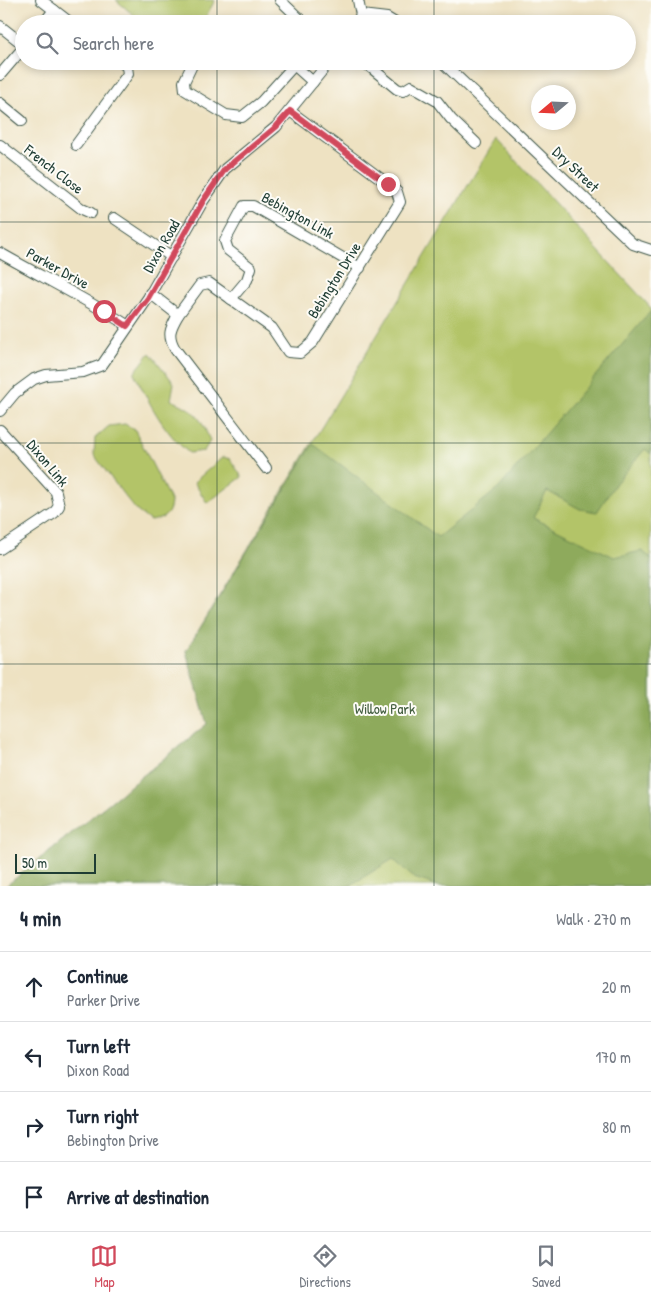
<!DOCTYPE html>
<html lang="en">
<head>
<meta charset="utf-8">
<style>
	body { margin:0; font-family:"Patrick Hand",sans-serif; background:#f6f6f7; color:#1f2937 }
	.compass { position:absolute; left:531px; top:85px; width:45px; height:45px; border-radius:50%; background:#fff; box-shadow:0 2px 8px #0003; rotate:251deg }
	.scale { position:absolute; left:15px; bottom:12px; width:81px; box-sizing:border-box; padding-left:5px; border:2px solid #1f3d34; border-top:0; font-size:14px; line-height:18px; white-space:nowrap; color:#1f3d34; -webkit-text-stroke:4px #fdfcf7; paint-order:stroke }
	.stop { position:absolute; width:15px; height:15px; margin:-11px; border:4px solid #d1495b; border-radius:50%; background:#fff }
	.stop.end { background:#d1495b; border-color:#fff; box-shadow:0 1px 5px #0008 }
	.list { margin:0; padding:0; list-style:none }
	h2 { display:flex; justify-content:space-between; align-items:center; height:65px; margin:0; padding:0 20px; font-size:21px }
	h2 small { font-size:16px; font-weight:400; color:#747a83 }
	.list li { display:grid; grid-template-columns:32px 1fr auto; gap:15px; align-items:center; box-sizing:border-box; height:70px; padding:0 20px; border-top:1px solid #e0e1e3 }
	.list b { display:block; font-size:19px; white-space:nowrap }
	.list p { margin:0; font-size:16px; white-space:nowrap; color:#747a83 }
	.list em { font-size:16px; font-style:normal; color:#747a83 }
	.icon { flex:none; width:28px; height:28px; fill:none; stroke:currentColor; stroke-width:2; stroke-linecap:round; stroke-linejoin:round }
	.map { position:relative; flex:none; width:651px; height:886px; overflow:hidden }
	.search { position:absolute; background:#fff; box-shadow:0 2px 8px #0003; left:15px; right:15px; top:15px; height:55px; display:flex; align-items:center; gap:12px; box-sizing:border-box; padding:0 18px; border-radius:28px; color:#747a83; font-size:19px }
	.sheet { height:345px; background:#fff }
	nav { display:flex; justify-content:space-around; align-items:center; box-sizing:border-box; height:70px; border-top:1px solid #e0e1e3; background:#fff; font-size:14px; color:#747a83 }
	nav a { display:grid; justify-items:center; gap:2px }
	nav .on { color:#d1495b }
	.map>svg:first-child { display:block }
	.green { fill:#b3c467; stroke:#69804e }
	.forest { fill:#8eaa5c; stroke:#567448 }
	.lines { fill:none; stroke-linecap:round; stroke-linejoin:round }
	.minor-casing { stroke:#3e5649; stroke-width:12 }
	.minor { stroke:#fff; stroke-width:10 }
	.route { stroke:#d1495b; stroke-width:6 }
	.grid { fill:none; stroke:#1f3d34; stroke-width:1; stroke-opacity:0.55 }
	.labels { text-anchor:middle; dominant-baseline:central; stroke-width:4; stroke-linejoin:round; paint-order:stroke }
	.street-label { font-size:15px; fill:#1f3d34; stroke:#fdfcf7 }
	.park-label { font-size:15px; fill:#445f41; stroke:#fdfcf7 }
</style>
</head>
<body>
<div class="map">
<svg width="651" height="886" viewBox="0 0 651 886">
	<rect width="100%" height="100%" fill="#fdfcf7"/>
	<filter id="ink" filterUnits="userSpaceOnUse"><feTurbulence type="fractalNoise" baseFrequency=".02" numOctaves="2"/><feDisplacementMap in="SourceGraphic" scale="10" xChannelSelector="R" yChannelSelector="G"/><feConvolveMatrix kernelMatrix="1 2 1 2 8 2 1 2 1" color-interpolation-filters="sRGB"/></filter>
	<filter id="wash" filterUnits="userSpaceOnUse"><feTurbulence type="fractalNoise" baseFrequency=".0096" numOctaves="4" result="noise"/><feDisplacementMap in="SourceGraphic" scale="20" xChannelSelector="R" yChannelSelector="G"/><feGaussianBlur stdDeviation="1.12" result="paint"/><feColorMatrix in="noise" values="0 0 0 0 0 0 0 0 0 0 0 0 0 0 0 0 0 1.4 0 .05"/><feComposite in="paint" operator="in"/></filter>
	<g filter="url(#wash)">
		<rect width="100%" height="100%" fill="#eee2c2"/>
		<!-- green -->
		<g class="green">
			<path d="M116,0H215L202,24H144Z"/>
			<path d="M496,139L651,308V886H6L207,724L186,651Z"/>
			<path d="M150,353L174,383L171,400C194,409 201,417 210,441L204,451L189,453C163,432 149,402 134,373Z"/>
			<path d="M125,424L135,430L171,502C170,516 163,519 150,521L137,511L123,494L94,455L95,438L109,426Z"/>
			<path d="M223,457L230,459L242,477L207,503L194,482Z"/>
		</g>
		<!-- forest -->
		<path class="forest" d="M651,311V454L645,449L616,483L597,512L580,509L547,491L533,518L614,557L642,551L651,558V886H438L414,878L393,859L349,886H6L207,724L186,651L313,444L438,537L499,488Z"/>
	</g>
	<g filter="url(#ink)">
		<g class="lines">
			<defs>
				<g id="minor">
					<path d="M41,0L72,24"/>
					<path d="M280,0L305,24"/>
					<path d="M358,0L361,15L387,18L397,24"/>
					<path d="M43,24L54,10"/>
					<path d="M214,24L215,23"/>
					<path d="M356,24L361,15"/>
					<path d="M0,26L24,45"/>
					<path d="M194,61L184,82L185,90L226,115L242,117L261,102L298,61"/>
					<path d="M363,61L397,89L403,91L411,86L437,101L451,119L476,143"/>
					<path d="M441,61L633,244L651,250"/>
					<path d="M294,65L313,82"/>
					<path d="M0,75L24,47"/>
					<path d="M0,103L22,121"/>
					<path d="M0,145L82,209L91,213"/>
					<path d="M76,145L128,74L127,67L120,61"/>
					<path d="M114,218L172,257"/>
					<path d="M0,253C42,277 86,299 127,325"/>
					<path d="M150,293L178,315L200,285L209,283L272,328L288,352L300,353L313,342L400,202L397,192L388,184L290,111"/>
					<path d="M231,299L247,280L251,268L228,250L225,241L244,206H253L360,268"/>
					<path d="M178,315C170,329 167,335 175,349L266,468"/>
					<path d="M0,411L15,393L34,379L46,375L83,372L102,365L148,298L203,201L225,169L276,127L330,61"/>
					<path d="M0,430L56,492L59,506L54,513L0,549"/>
				</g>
			</defs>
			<!-- minor casing -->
			<use href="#minor" class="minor-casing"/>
			<!-- minor -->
			<use href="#minor" class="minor"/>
		</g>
	</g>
	<g class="lines" filter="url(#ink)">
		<!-- route -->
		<path class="route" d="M104,311L127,326L148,298L203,201L225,169L276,127L290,111L388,184"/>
	</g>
	<!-- grid -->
	<path class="grid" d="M217,0V24M434,0V24M217,61V886M434,61V886M0,222H651M0,443H651M0,664H651"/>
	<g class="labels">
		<!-- street labels -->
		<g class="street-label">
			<text transform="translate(54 169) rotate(38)">French Close</text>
			<text transform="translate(576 169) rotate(44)">Dry Street</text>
			<text transform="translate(298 215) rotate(29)">Bebington Link</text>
			<text transform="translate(161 246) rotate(-60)">Dixon Road</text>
			<text transform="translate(58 268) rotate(29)">Parker Drive</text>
			<text transform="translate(334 280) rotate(-58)">Bebington Drive</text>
			<text transform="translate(48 463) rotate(50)">Dixon Link</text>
		</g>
		<!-- park labels -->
		<g class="park-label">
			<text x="385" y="708">Willow Park</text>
		</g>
	</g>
</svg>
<svg class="compass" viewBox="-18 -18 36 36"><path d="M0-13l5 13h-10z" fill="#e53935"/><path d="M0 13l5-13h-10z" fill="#747a83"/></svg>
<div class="scale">50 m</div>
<div class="stop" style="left:104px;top:311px"></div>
<div class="stop end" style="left:388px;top:184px"></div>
<div class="search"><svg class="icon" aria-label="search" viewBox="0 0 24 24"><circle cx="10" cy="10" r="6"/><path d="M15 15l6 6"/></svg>Search here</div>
</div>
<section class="sheet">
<h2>4 min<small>Walk · 270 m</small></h2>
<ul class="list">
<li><svg class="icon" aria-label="ahead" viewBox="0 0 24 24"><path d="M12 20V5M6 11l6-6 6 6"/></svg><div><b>Continue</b><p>Parker Drive</p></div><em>20 m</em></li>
<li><svg class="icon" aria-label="left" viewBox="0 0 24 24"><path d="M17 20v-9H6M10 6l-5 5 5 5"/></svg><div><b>Turn left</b><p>Dixon Road</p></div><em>170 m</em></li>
<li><svg class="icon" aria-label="right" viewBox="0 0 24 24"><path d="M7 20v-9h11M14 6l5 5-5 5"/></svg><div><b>Turn right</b><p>Bebington Drive</p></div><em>80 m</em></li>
<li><svg class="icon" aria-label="arrive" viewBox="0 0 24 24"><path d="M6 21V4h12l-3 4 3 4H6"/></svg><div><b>Arrive at destination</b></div></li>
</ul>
</section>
<nav>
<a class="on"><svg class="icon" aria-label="map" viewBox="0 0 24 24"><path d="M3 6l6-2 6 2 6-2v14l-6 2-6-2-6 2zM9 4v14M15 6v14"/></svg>Map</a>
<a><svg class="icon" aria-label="directions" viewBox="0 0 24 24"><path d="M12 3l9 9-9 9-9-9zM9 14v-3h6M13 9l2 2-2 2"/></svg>Directions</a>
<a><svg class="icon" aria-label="saved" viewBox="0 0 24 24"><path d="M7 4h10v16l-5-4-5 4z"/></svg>Saved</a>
</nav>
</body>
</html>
